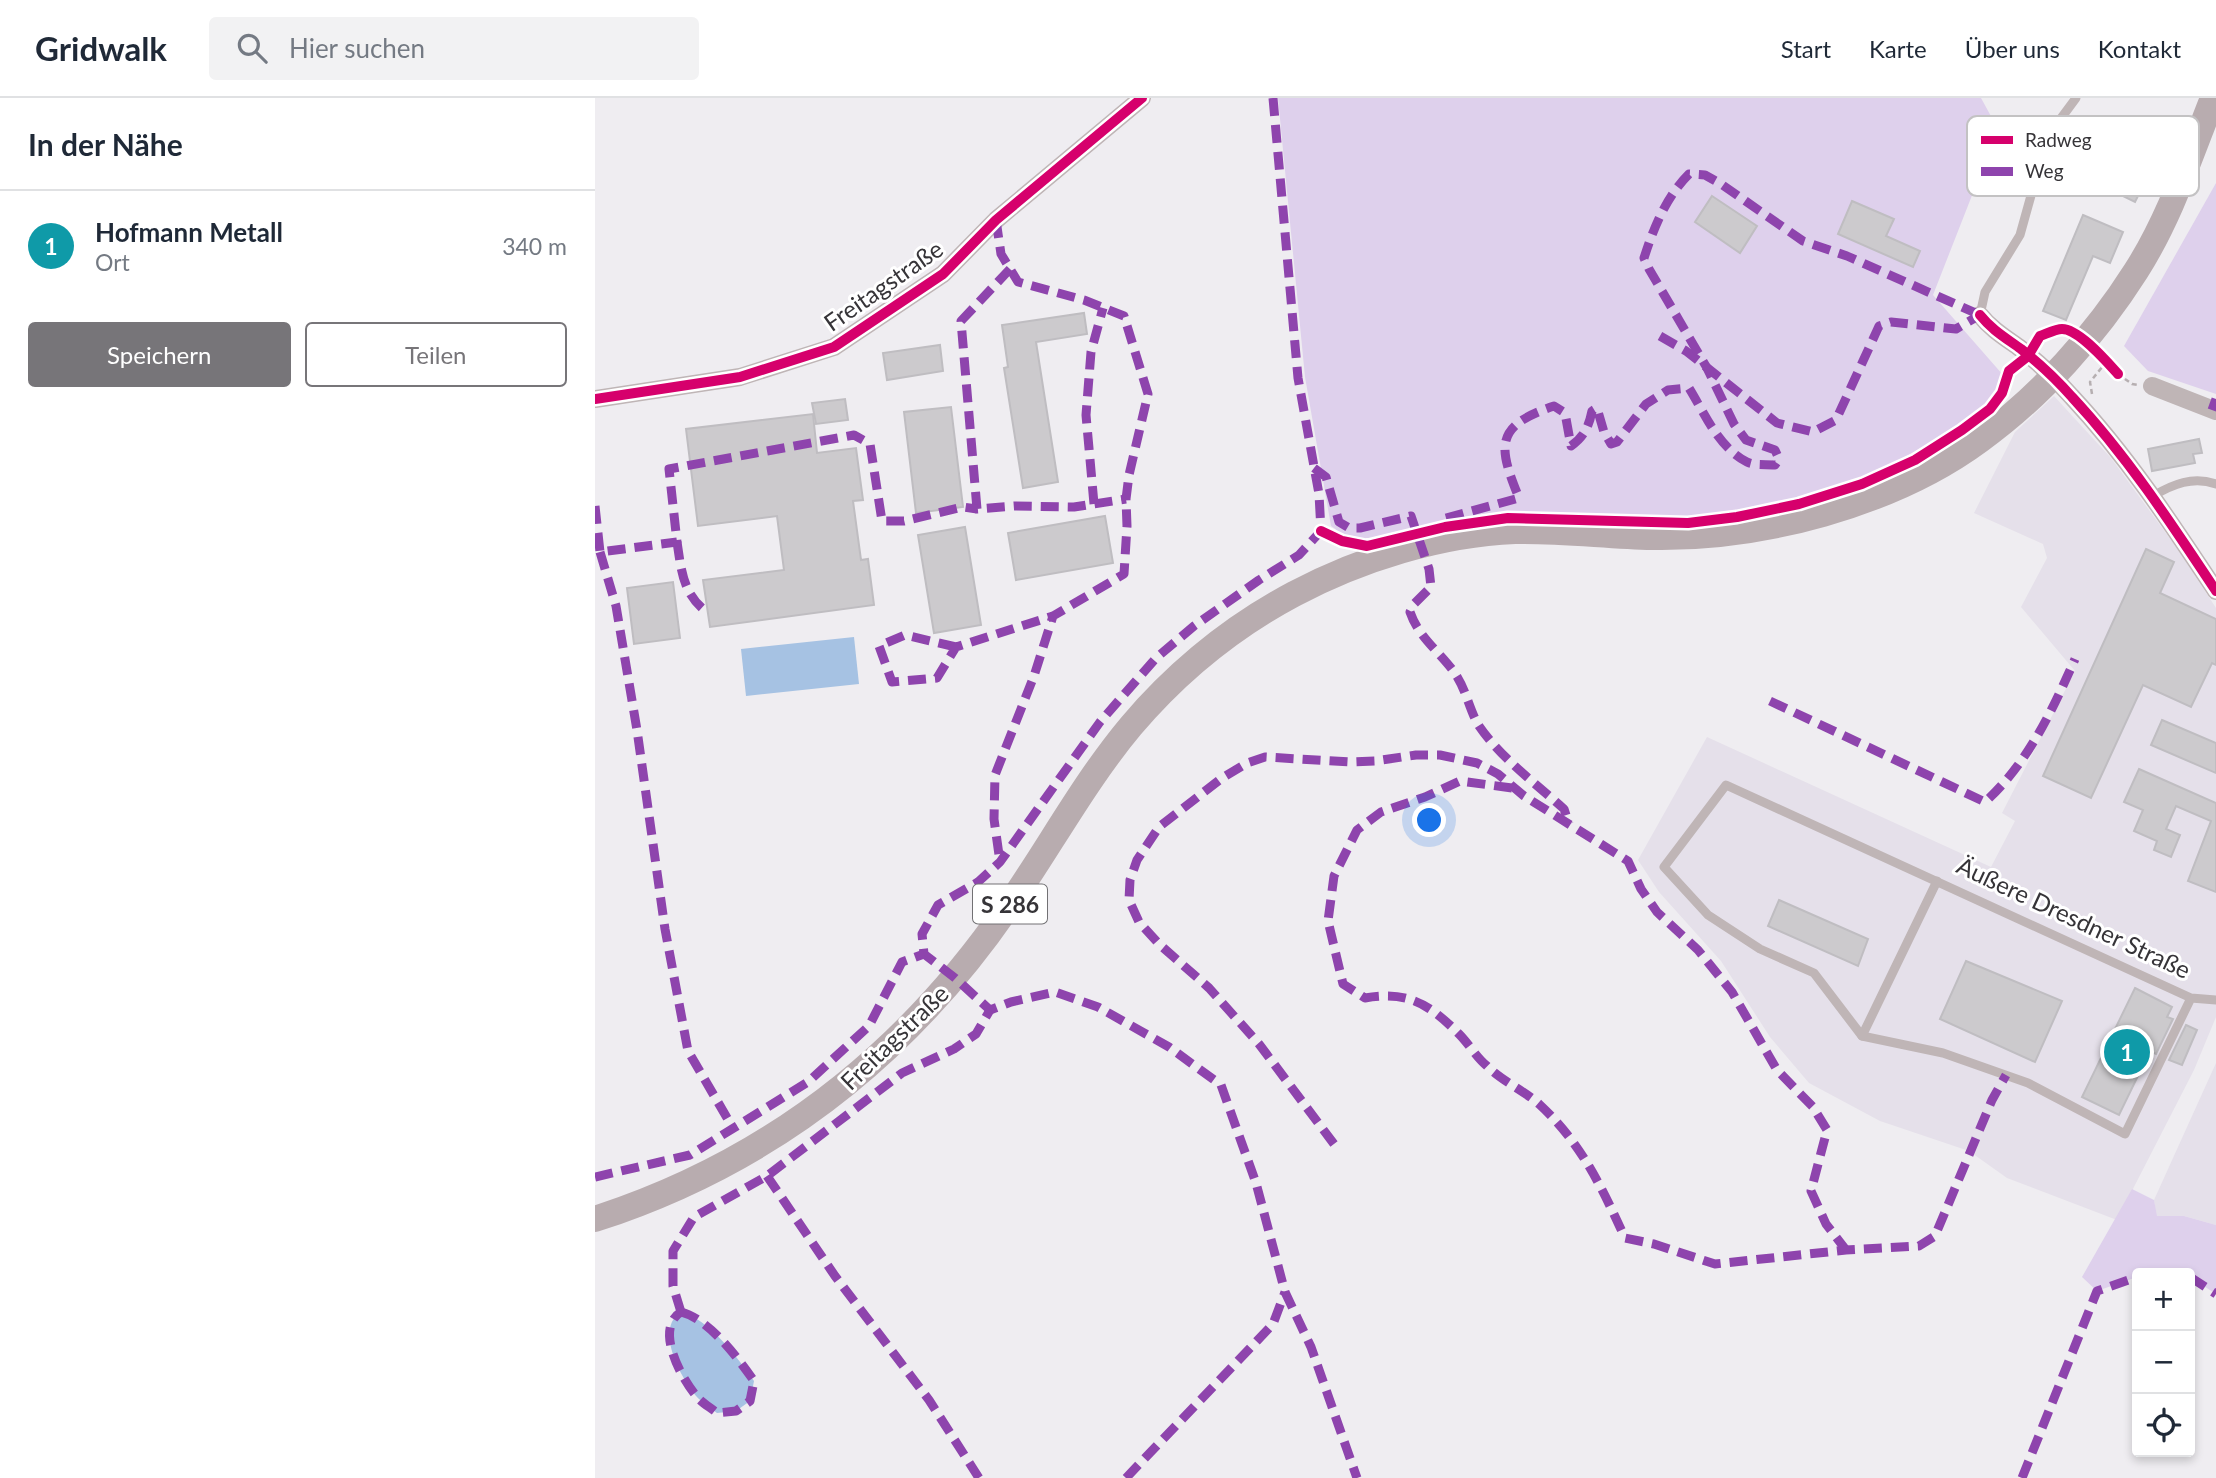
<!DOCTYPE html>
<html lang="de">
<head>
<meta charset="utf-8">
<style>
	body { margin:0; font-family:Lato,sans-serif; background:#f2f2f3; color:#1f2937 }
	.controls { position:absolute; right:21px; bottom:21px; display:grid; overflow:hidden; border-radius:7px; box-shadow:0 4px 10px #0003 }
	.controls button { width:63px; height:63px; display:grid; place-items:center; padding:0; border:0; border-bottom:2px solid #e0e1e3; background:#fff; color:#1f2937; font:35px sans-serif }
	.you { position:absolute; left:835px; top:723px; width:24px; height:24px; margin:-18px; border:5px solid #fff; border-radius:50%; background:#1a73e8; box-shadow:0 0 0 10px #1a73e833 }
	.badge { display:grid; place-items:center; width:46px; height:46px; border-radius:50%; background:#777579; color:#fff; font-size:23px; font-weight:700 }
	.pin { position:absolute; translate:-50% -50%; border:4px solid #fff; box-shadow:0 2px 7px #0006 }
	.list { margin:0; padding:0; list-style:none }
	h2 { display:flex; justify-content:space-between; align-items:center; height:91px; margin:0; padding:0 28px; font-size:30px }
	h2 small { font-size:23px; font-weight:400; color:#747a83 }
	.list li { display:grid; grid-template-columns:46px 1fr auto; gap:21px; align-items:center; box-sizing:border-box; height:112px; padding:0 28px; border-top:2px solid #e0e1e3 }
	.list b { display:block; font-size:26px; white-space:nowrap }
	.list p { margin:0; font-size:23px; white-space:nowrap; color:#747a83 }
	.list em { font-size:23px; font-style:normal; color:#747a83 }
	.actions { display:flex; gap:14px; padding:21px 28px }
	.actions a { flex:1; padding:16px 0; border:2px solid #777579; border-radius:7px; text-align:center; font-size:24px; color:#777579 }
	.actions .main { background:#777579; color:#fff }
	.icon { flex:none; width:38px; height:38px; fill:none; stroke:currentColor; stroke-width:2; stroke-linecap:round; stroke-linejoin:round }
	.map { position:relative; flex:none; width:1621px; height:1380px; overflow:hidden }
	header { display:flex; align-items:center; gap:42px; box-sizing:border-box; height:98px; padding:0 35px; background:#fff; border-bottom:2px solid #e0e1e3 }
	header strong { font-size:33px }
	nav { display:flex; gap:38px; margin-inline-start:auto; font-size:24px }
	.search { width:490px; height:63px; background:#f2f2f3; display:flex; align-items:center; gap:18px; box-sizing:border-box; padding:0 24px; border-radius:7px; color:#747a83; font-size:26px }
	main { display:flex }
	aside { flex:1; background:#fff }
	.map>svg:first-child { display:block }
	.built { fill:#e5e0ea }
	.green { fill:#ded0ec }
	.water { fill:#a6c2e3 }
	.building { fill:#cccacd; stroke:#bfbdc1; stroke-width:2 }
	.lines { fill:none; stroke-linecap:round; stroke-linejoin:round }
	.path { stroke:#b6afb1; stroke-width:2.5; stroke-dasharray:5 3.5; stroke-linecap:butt }
	.service { stroke:#bfb5b6; stroke-width:9 }
	.minor { stroke:#bfb5b6; stroke-width:18 }
	.primary { stroke:#b8acaf; stroke-width:26 }
	.quiet { stroke:#8e44ad; stroke-width:9; stroke-dasharray:18 9; stroke-linecap:butt }
	.cycleway-casing { stroke:#fff; stroke-width:15 }
	.cycleway { stroke:#d6006c; stroke-width:10 }
	.labels { text-anchor:middle; dominant-baseline:central; stroke-width:6; stroke-linejoin:round; paint-order:stroke }
	.shield { fill:#fff; stroke:#727174; stroke-width:2 }
	.shield-label { font-size:23px; font-weight:bold; fill:#363438 }
	.street-label { font-size:24px; fill:#363438; stroke:#fff }
	.key { fill:#fff; stroke:#c3c2c3; stroke-width:2 }
	.key-label { font-size:19px; fill:#363438 }
</style>
</head>
<body>
<header>
<strong>Gridwalk</strong>
<div class="search"><svg class="icon" aria-label="search" viewBox="0 0 24 24"><circle cx="10" cy="10" r="6"/><path d="M15 15l6 6"/></svg>Hier suchen</div>
<nav><a>Start</a><a>Karte</a><a>Über uns</a><a>Kontakt</a></nav>
</header>
<main>
<aside>
<h2>In der Nähe<small></small></h2>
<ul class="list">
<li><span class="badge" style="background:#0f9aa8">1</span><div><b>Hofmann Metall</b><p>Ort</p></div><em>340 m</em></li>
</ul>
<div class="actions"><a class="main">Speichern</a><a>Teilen</a></div>
</aside>
<div class="map">
<svg width="1621" height="1380" viewBox="0 0 1621 1380">
	<rect width="100%" height="100%" fill="#efedf1"/>
	<!-- built -->
	<g class="built">
		<path d="M1459,298L1516,360L1584,453L1621,510V919L1599,972L1522,1122L1412,1080L1374,1053L1285,1023L1214,985L1175,939L1126,863L1064,794L1043,762L1112,639L1396,769L1420,723L1407,715L1480,573L1426,509L1452,460L1448,446L1379,415L1420,334Z"/>
		<path d="M1621,965V1127L1589,1118L1561,1119L1559,1102Z"/>
	</g>
	<!-- green -->
	<g class="green">
		<path d="M683,0H1386L1403,31L1338,197L1408,277C1398,311 1370,324 1341,341C1267,387 1178,416 1091,418C1027,420 963,412 900,417C882,419 864,421 847,425C820,430 774,449 748,437C744,435 740,430 736,428L710,279Z"/>
		<path d="M1621,85V296L1553,273L1529,248Z"/>
		<path d="M1537,1091L1559,1102L1562,1118H1589L1621,1127V1196L1595,1179V1175H1542V1179L1502,1193L1487,1179Z"/>
	</g>
	<!-- water -->
	<g class="water">
		<path d="M259,539L264,586L151,598L146,551Z"/>
		<path d="M86,1214C114,1221 143,1260 159,1283L155,1303L141,1313L122,1315C116,1310 109,1306 104,1301C88,1284 58,1231 86,1214Z"/>
	</g>
	<!-- building -->
	<g class="building">
		<path d="M1492,47L1553,78L1540,104L1479,74Z"/>
		<path d="M1117,98L1162,128L1145,155L1100,124Z"/>
		<path d="M1257,103L1299,121L1291,138L1325,153L1318,169L1243,136Z"/>
		<path d="M1488,117L1528,134L1515,165L1498,158L1471,222L1448,213Z"/>
		<path d="M489,215L492,236L441,244L463,384L428,390L409,270L413,269L407,227Z"/>
		<path d="M345,247L348,273L292,282L288,255Z"/>
		<path d="M250,301L253,322L221,326L217,305Z"/>
		<path d="M356,309L368,409L321,415L309,314Z"/>
		<path d="M218,316L222,355L261,350L268,402L258,403L266,462L273,461L279,507L115,529L108,482L189,472L182,418L103,428L91,331Z"/>
		<path d="M1604,341L1607,355L1598,356L1600,365L1557,373L1553,351Z"/>
		<path d="M510,418L518,465L421,482L413,435Z"/>
		<path d="M370,429L386,527L339,535L323,437Z"/>
		<path d="M1551,451L1579,464L1565,495L1621,521V567L1617,565L1596,609L1548,587L1496,700L1448,678Z"/>
		<path d="M78,484L85,540L39,546L32,490Z"/>
		<path d="M1567,622L1621,645V675L1556,647Z"/>
		<path d="M1544,671L1621,705V794L1593,783L1616,723L1581,708L1571,731L1585,737L1576,759L1559,752L1562,743L1539,733L1548,712L1529,704Z"/>
		<path d="M1184,802L1273,841L1263,868L1173,828Z"/>
		<path d="M1371,863L1467,903L1440,964L1345,921Z"/>
		<path d="M1540,890L1577,909L1572,919L1578,921L1561,956L1555,953L1524,1017L1487,999Z"/>
		<path d="M1591,927L1602,932L1587,967L1574,962Z"/>
	</g>
	<g class="lines">
		<!-- path -->
		<g class="path">
			<path d="M1523,276L1537,286L1543,287"/>
			<path d="M1497,296L1495,284L1512,263"/>
		</g>
		<!-- service -->
		<g class="service">
			<path d="M1385,217L1390,194L1425,137L1449,51L1464,23L1481,0"/>
			<path d="M1558,398C1578,386 1598,378 1621,386"/>
			<path d="M1596,900L1530,1036L1433,985L1348,955L1267,938L1219,875L1165,851L1113,817L1069,769L1131,687L1596,900L1621,902"/>
			<path d="M1267,938L1342,783"/>
		</g>
		<!-- minor -->
		<g class="minor">
			<path d="M1385,217C1397,232 1411,240 1426,251C1444,265 1462,282 1477,299C1532,358 1576,425 1621,493"/>
			<path d="M1557,288L1621,313"/>
			<path d="M0,301L145,279L239,249L348,176L401,122L547,0"/>
		</g>
		<!-- primary -->
		<path class="primary" d="M0,1121C173,1065 309,959 412,810C454,750 489,684 536,628C581,575 637,529 699,496C765,461 845,436 920,433C966,432 1011,438 1057,439C1165,441 1297,407 1385,342C1446,298 1501,236 1541,173C1575,120 1595,58 1618,0"/>
		<!-- quiet -->
		<g class="quiet">
			<path d="M678,0L703,280L724,396L726,433L704,457L664,482L599,528L561,560L505,624L405,764L383,784L343,807L327,836L329,856L360,880L395,912L416,904L460,894L503,909L574,949L626,987L661,1085L690,1194L716,1249L762,1380"/>
			<path d="M401,122L406,156L423,184L489,202L529,218L553,296L534,377L531,401L532,428L529,476L458,518L439,578L400,677L399,721L405,764"/>
			<path d="M415,171L366,223L382,411L420,408L479,409L531,401"/>
			<path d="M1065,238L1091,253L1182,325L1218,334L1241,322L1284,228L1296,224L1361,231L1385,217"/>
			<path d="M1617,312L1621,301"/>
			<path d="M719,370L731,379L744,424L754,430H765L816,418L834,471L836,489L819,506L815,514C824,540 844,553 859,574C871,590 874,612 884,628C906,660 940,685 969,711L974,726"/>
			<path d="M499,406L491,317L496,254L508,210"/>
			<path d="M0,408L5,454L82,444L74,371L259,337L275,346L287,423H309L368,409L382,411"/>
			<path d="M851,420L924,400C903,348 899,328 959,308L970,315L976,348C989,339 994,328 997,313L1002,310L1009,334L1016,346L1022,344L1051,306L1073,292L1094,290C1110,316 1123,349 1152,364C1160,368 1172,366 1180,367L1184,361L1180,352L1151,342L1139,326L1112,270L1054,171L1049,160C1059,129 1071,99 1094,76L1110,77L1126,86L1208,143L1252,158L1385,217"/>
			<path d="M82,444C86,469 87,492 107,510"/>
			<path d="M5,454L21,508L42,632L70,831L93,953L138,1030"/>
			<path d="M361,549L310,537L284,548L297,584L342,580L361,549L458,518"/>
			<path d="M1175,603L1390,704C1433,665 1457,613 1480,561"/>
			<path d="M917,690L865,683L830,699L786,714L762,732L739,778L733,823L748,886L770,900C813,893 833,905 864,936C874,946 881,959 892,968C907,983 928,992 944,1006C987,1046 1006,1088 1030,1140L1059,1146L1120,1166L1251,1152L1324,1148L1340,1138L1397,1002L1411,977"/>
			<path d="M739,1046L664,946L614,890L564,846L544,824L534,802L535,782L542,762L564,729L627,680L652,665L670,659L756,664L780,663L821,657H845L882,665L903,676L929,698L1033,763L1046,791L1062,814L1103,852L1137,894L1182,972L1218,1009L1232,1032L1216,1093L1231,1126L1251,1152"/>
			<path d="M172,1078L240,1178L334,1302L384,1380"/>
			<path d="M0,1079L95,1057L213,984L274,928L307,864L329,856"/>
			<path d="M1595,1179L1621,1196"/>
			<path d="M86,1214L78,1188V1153L99,1119L172,1078L307,975L359,951L381,936L395,912"/>
			<path d="M86,1214C114,1221 143,1260 159,1283L155,1303L141,1313L122,1315C116,1310 109,1306 104,1301C88,1284 58,1231 86,1214Z"/>
			<path d="M531,1380L678,1226L690,1194"/>
			<path d="M1427,1380L1502,1193L1542,1179"/>
		</g>
		<defs>
			<g id="cycleway">
				<path d="M1385,217C1397,232 1411,240 1426,251C1444,265 1462,282 1477,299C1532,358 1576,425 1621,493"/>
				<path d="M0,301L145,279L239,249L348,176L401,122L547,0"/>
				<path d="M726,433L747,443L772,448L850,429L913,420L1093,425L1142,419L1204,406L1267,386L1320,362L1367,332L1395,311L1407,295L1414,273L1433,258L1445,238C1451,236 1461,231 1467,231C1484,231 1512,264 1523,276"/>
			</g>
		</defs>
		<!-- cycleway casing -->
		<use href="#cycleway" class="cycleway-casing"/>
		<!-- cycleway -->
		<use href="#cycleway" class="cycleway"/>
	</g>
	<g class="labels">
		<!-- shield labels -->
		<rect class="shield" x="378" y="786.5" width="74" height="39" rx="5"/>
		<g class="shield-label">
			<text x="415" y="806">S 286</text>
		</g>
		<!-- street labels -->
		<g class="street-label">
			<text transform="translate(288 187) rotate(-35)">Freitagstraße</text>
			<text transform="translate(1479 819) rotate(25)">Äußere Dresdner Straße</text>
			<text transform="translate(299 939) rotate(-44)">Freitagstraße</text>
		</g>
	</g>
	<!-- legend -->
	<rect x="1372" y="18" width="232" height="80" rx="10" class="key"/>
	<rect x="1386" y="38" width="32" height="8" fill="#d6006c"/>
	<rect x="1386" y="69" width="32" height="9" fill="#8e44ad"/>
	<g class="key-label">
		<text x="1430" y="49">Radweg</text>
		<text x="1430" y="80">Weg</text>
	</g>
</svg>
<div class="controls">
<button>+</button>
<button>−</button>
<button><svg class="icon" aria-label="locate" viewBox="0 0 24 24"><circle cx="12" cy="12" r="6"/><path d="M12 2v4M12 18v4M2 12h4M18 12h4"/></svg></button>
</div>
<div class="you"></div>
<div class="pin badge" style="left:1532px;top:954px;background:#0f9aa8">1</div>
</div>
</main>
</body>
</html>
